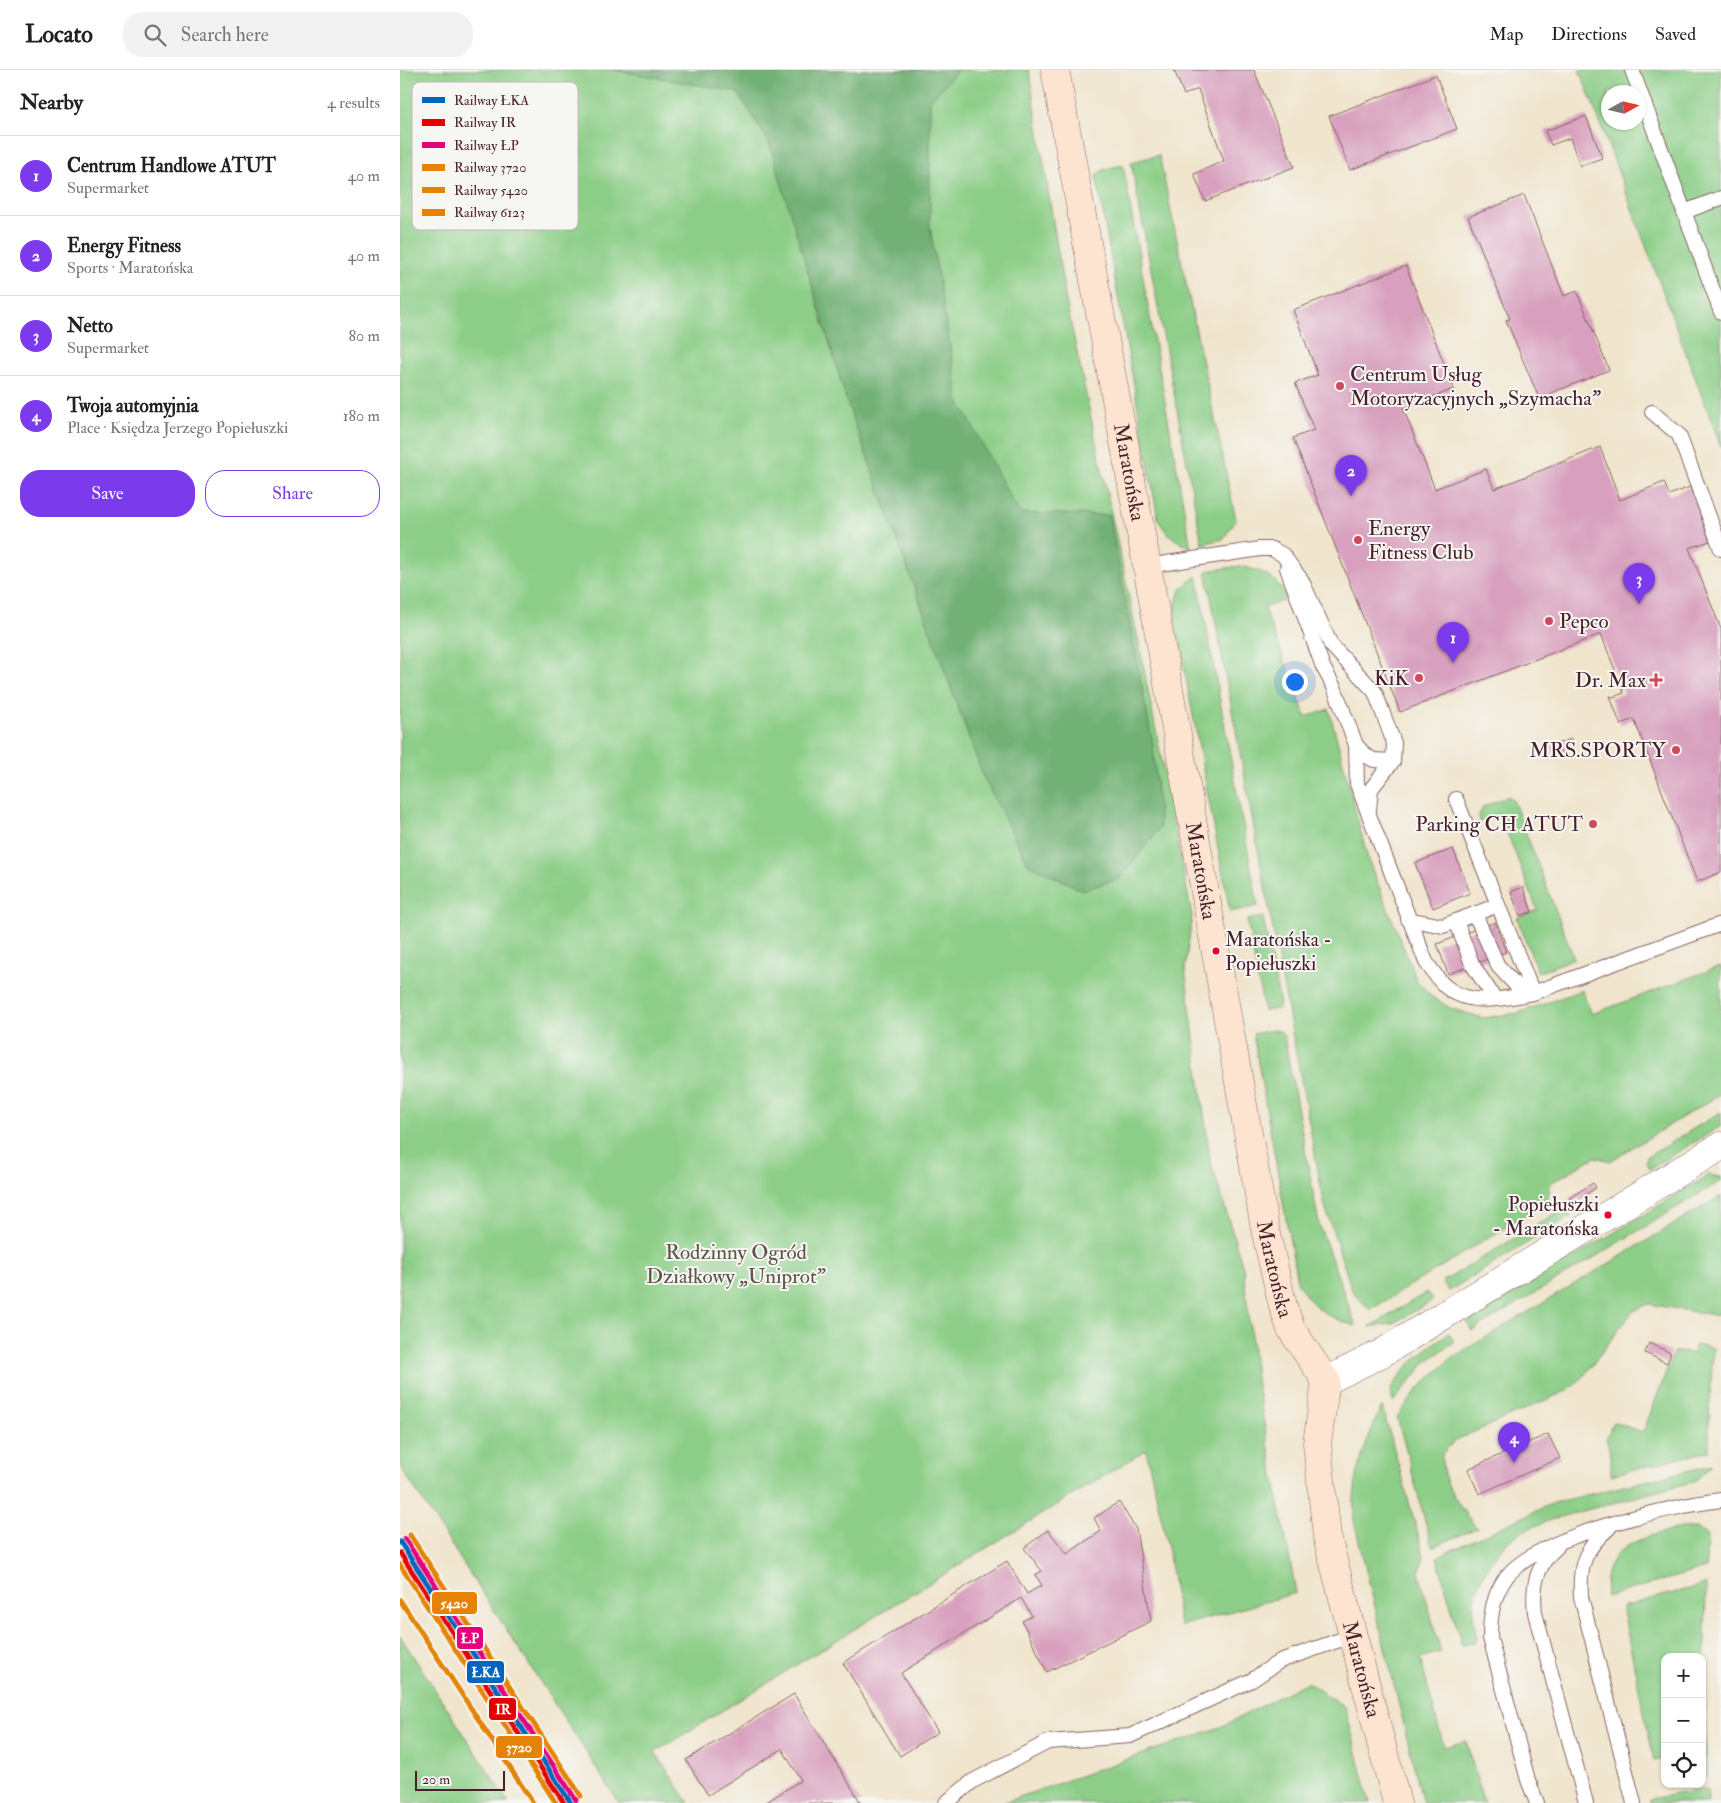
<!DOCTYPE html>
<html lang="en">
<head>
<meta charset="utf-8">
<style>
	body { margin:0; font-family:"IM FELL Double Pica",serif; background:#f2f2f2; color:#202124 }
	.controls { position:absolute; right:15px; bottom:15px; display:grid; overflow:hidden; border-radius:10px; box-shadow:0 1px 4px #0004 }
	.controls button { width:45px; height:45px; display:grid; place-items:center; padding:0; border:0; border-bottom:1px solid #e0e0e0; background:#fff; color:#202124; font:25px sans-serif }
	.compass { position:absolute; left:1201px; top:15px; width:45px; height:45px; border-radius:50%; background:#fff; box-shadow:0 1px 4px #0004; rotate:82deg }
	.scale { position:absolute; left:15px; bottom:12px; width:90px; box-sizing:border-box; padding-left:5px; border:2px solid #4a1f2b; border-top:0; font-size:14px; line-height:18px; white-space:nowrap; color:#4a1f2b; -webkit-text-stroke:4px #f6f6f2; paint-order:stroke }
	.you { position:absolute; left:894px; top:611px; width:18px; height:18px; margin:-12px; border:4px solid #fff; border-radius:50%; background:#1a73e8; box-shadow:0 0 0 8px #1a73e833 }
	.badge { display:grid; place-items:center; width:32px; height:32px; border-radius:50%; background:#7c3aed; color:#fff; font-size:16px; font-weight:700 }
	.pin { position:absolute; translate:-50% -41px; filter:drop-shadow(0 1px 2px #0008) }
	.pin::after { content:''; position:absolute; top:26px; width:18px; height:15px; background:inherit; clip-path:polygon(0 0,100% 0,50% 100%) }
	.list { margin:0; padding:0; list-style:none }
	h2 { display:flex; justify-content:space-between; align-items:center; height:65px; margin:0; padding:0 20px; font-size:21px }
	h2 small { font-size:16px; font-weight:400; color:#757577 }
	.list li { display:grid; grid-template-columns:32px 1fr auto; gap:15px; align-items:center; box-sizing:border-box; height:80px; padding:0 20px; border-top:1px solid #e0e0e0 }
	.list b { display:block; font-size:19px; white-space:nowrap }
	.list p { margin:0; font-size:16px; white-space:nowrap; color:#757577 }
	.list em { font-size:16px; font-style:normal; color:#757577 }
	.actions { display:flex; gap:10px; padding:15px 20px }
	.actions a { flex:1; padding:11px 0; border:1px solid #7c3aed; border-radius:20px; text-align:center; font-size:18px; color:#7c3aed }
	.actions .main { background:#7c3aed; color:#fff }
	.icon { flex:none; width:28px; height:28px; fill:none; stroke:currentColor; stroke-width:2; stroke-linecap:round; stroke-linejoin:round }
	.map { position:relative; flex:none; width:1321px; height:1733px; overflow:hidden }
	header { display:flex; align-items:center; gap:30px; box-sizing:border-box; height:70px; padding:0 25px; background:#fff; border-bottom:1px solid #e0e0e0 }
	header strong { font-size:24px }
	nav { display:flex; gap:28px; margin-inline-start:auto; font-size:18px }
	.search { width:350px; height:45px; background:#f2f2f2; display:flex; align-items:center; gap:12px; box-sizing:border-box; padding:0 18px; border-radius:20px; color:#757577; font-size:19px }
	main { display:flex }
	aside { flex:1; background:#fff }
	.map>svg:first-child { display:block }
	.green { fill:#8cce87; stroke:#6b7659; fill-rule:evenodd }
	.forest { fill:#71b174; stroke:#5e6850 }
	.building { fill:#d8a0be }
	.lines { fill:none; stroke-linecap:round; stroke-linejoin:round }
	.service-casing { stroke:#846463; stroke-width:16 }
	.tertiary-casing { stroke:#846463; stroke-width:29 }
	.secondary-casing { stroke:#846463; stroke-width:29 }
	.service { stroke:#fff; stroke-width:14 }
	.tertiary { stroke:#fff; stroke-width:28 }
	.secondary { stroke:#fde4d1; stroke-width:28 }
	.rail-1-casing { stroke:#f6f6f2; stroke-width:9 }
	.rail-2-casing { stroke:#f6f6f2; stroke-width:9 }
	.rail-3-casing { stroke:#f6f6f2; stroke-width:9 }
	.rail-4-casing { stroke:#f6f6f2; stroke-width:9 }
	.rail-5-casing { stroke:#f6f6f2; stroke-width:9 }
	.rail-6-casing { stroke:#f6f6f2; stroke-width:9 }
	.rail-1 { stroke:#0065bd; stroke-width:5 }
	.rail-2 { stroke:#e50000; stroke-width:5 }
	.rail-3 { stroke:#e5007d; stroke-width:5 }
	.rail-4 { stroke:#e48306; stroke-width:5 }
	.rail-5 { stroke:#e48306; stroke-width:5 }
	.rail-6 { stroke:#e48306; stroke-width:5 }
	.poi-dot { fill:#d1495b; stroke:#f6f6f2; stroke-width:2 }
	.bus-dot { fill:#e4002b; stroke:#f6f6f2; stroke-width:2 }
	.labels { text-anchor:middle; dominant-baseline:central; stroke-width:4; stroke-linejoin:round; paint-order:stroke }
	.bus-label { font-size:20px; fill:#4a1f2b; stroke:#f6f6f2; text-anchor:start }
	.poi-label { font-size:21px; fill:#4a1f2b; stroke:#f6f6f2; text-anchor:end }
	.street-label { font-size:21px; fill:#4a1f2b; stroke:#f6f6f2 }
	.park-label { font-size:21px; fill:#5e5447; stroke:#f6f6f2 }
	.key { fill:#f6f6f2; stroke:#c2b6b6; stroke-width:1 }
	.key-label { font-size:14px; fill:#4a1f2b }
	.line-badge { stroke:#f6f6f2; stroke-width:2 }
	.badge-label { font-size:14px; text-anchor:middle; font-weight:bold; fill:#fff }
</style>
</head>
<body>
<header>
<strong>Locato</strong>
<div class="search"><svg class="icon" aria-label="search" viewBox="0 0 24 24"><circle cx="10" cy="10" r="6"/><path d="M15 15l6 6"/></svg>Search here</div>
<nav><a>Map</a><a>Directions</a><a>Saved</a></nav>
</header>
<main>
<aside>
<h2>Nearby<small>4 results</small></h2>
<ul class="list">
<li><span class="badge">1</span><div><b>Centrum Handlowe ATUT</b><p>Supermarket</p></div><em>40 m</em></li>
<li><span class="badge">2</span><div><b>Energy Fitness</b><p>Sports · Maratońska</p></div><em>40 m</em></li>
<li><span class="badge">3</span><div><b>Netto</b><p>Supermarket</p></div><em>80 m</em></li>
<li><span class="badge">4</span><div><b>Twoja automyjnia</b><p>Place · Księdza Jerzego Popiełuszki</p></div><em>180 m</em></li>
</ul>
<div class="actions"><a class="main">Save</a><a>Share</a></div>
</aside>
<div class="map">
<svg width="1321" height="1733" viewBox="0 0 1321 1733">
	<rect width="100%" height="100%" fill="#f6f6f2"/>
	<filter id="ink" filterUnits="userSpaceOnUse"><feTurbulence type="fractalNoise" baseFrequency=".02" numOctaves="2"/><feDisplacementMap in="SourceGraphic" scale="10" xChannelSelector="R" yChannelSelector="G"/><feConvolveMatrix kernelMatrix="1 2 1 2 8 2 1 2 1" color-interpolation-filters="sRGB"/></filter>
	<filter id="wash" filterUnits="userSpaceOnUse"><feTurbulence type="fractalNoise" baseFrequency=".0096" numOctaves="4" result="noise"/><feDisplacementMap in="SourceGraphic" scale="20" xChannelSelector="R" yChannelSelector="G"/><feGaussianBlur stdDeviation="1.12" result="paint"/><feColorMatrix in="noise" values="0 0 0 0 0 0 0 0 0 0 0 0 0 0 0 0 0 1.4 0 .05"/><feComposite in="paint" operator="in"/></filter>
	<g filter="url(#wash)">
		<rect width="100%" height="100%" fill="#f0e4cc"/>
		<!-- green -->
		<g class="green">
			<path d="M0,0H629L665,226L738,569L792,846L785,899L810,1089L843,1197L857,1315L896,1523L780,1556L768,1478L746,1380L255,1682L289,1733H219L0,1396Z"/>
			<path d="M1179,0H1321V377L1194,37ZM1208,22H1238V52H1208Z"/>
			<path d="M759,85L836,450L823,469L802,474L731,92Z"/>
			<path d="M723,95L791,478C776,471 765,464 758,449L696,105L705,99Z"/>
			<path d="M840,496C867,502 874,506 888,529L864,538L906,647L929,639L968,789L1017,911L1032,927L1052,939L1083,948L1118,943L1182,920L1192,944L1321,896V1024L1210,1091L1195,1087L1151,1113L1147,1132L970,1240L952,1221L924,1133L806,501Z"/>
			<path d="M797,506L858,836L830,842L775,550C775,530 778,516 797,506Z"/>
			<path d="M1106,727H1110L1114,732L1174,888L1138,903L1117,848L1137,840L1100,744L1080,752L1079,745L1083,737Z"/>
			<path d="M863,847L880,934L877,939L864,941L847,850Z"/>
			<path d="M873,960L880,961L884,966L919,1154L956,1256C931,1250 908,1235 897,1211L853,964Z"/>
			<path d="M1321,1042V1056L1250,1099L1246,1092L1247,1087Z"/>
			<path d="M1309,1105L1321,1107V1111L1072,1261L1067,1252Z"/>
			<path d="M1321,1126V1243L1314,1245L1248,1234L1232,1242L1180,1311L1166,1321L1056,1370L1042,1384C1040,1412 1060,1437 1077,1458L1032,1477L997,1347L1020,1317L1053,1287Z"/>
			<path d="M1163,1139L1168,1140L1171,1146L1049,1221L1042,1212Z"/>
			<path d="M1027,1222L1032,1231L992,1254L970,1257Z"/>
			<path d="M1049,1263L1054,1272L1026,1292L993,1332L990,1320C1006,1295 1025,1278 1049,1263Z"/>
			<path d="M1295,1275L1313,1278L1309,1352V1381L1211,1405V1385L1206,1369L1213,1352L1243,1362L1274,1282L1294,1283Z"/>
			<path d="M982,1336L1024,1486L1019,1503L1041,1582L1020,1588L1044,1677L1066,1671L1084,1733H1023L1021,1725L954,1451C951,1410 965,1372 982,1336Z"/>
			<path d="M1312,1395L1295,1411L1153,1449L1123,1461L1105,1474L1090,1493L1080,1512L1074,1530L1073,1548L1077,1571L1062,1576L1037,1487L1153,1433Z"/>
			<path d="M1281,1458H1296L1307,1465L1306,1498L1206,1527C1200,1476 1240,1468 1281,1458Z"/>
			<path d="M1306,1514L1304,1623L1307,1707L1302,1708V1587H1265V1689L1254,1691L1222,1537Z"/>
			<path d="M0,1566L109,1733H0Z"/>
			<path d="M907,1612L945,1637L970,1733H602L823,1656Z"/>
			<path d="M1307,1719L1308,1733H1250L1249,1729Z"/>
		</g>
		<!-- forest -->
		<path class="forest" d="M214,0H558L530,31V157L559,331L619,443L709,445L753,674L760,758L719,809L682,820L628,794L583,706L447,332L369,72L337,22Z"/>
		<g id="blocks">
			<!-- building -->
			<g class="building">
				<path d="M774,0H854L894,97L805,131L794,104L824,91L798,19L784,25Z"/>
				<path d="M1036,5L1057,59L950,100L929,46Z"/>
				<path d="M1186,46L1202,88L1180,96L1170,68L1151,75L1145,61Z"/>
				<path d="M1124,125L1164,226L1177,221L1209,300L1139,328L1106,250L1110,249L1068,147Z"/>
				<path d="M1006,196L1054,319L1003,338L1035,419L1086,399L1094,419L1200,377L1220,430L1264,412L1269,425L1290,417L1310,471L1289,478L1321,559V802L1297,812L1234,649L1223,653L1221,656L1210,626L1213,627L1224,623L1201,564L1000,642L893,368L914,360L895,313L918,305L893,240Z"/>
				<path d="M1171,669L1174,678L1155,685L1151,676Z"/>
				<path d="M1053,779L1070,823L1033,838L1015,793Z"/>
				<path d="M1123,817L1132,842L1120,846L1111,822Z"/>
				<path d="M1095,852L1106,882L1048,904L1037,874Z"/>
				<path d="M1193,1113L1196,1118L1173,1133L1169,1128Z"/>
				<path d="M1249,1273L1271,1283L1267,1293L1245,1283Z"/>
				<path d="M1148,1364L1160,1388L1079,1424L1068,1399Z"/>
				<path d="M719,1432L736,1459L751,1551L647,1602L622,1551L632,1546L621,1528L501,1603L538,1662L500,1686L443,1593L607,1491L627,1524L642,1515L635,1505L642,1501L624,1478L648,1460L667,1484L701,1461L694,1448Z"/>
				<path d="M394,1624L461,1733H365L401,1710L382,1679L308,1725L286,1690Z"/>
			</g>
		</g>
	</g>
	<g filter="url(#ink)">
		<use href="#blocks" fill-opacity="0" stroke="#846463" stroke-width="1"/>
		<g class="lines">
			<defs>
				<g id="service">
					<path d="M1232,0L1321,242"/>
					<path d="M1284,142L1321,128"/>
					<path d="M1252,342L1279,365L1321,479"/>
					<path d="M747,496L860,479H872L883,485L902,511L931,575L975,622L994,673L993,691L971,719L969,740"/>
					<path d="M887,498L923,597L934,617L956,675L966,686L974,690L993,691"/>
					<path d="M956,675L957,714L1026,892C1032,900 1038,910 1046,917C1071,937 1104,929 1133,923L1321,854"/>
					<path d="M1056,729L1133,923"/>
					<path d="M1075,844L1098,896L1124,924"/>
					<path d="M1008,849L1043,856L1098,835"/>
					<path d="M1056,851L1072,894L1095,929"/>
					<path d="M1209,1458C1184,1479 1179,1495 1181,1527L1234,1733"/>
					<path d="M1157,1477C1136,1495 1132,1517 1135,1543L1186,1733"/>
					<path d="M546,1733L573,1711L648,1672L730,1666L852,1610L880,1591L954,1565"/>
					<path d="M1137,1733L1128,1710L1090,1568C1090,1545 1093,1525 1107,1506C1139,1466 1270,1436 1321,1430"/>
				</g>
				<path id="tertiary" d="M926,1311L982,1283L1321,1076"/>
				<g id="secondary">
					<path id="s1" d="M655,0L747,496L866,1164L883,1236L891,1259L926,1311L917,1373L927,1467L997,1733"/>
				</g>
			</defs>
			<!-- service casing -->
			<use href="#service" class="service-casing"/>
			<!-- tertiary casing -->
			<use href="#tertiary" class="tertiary-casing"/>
			<!-- secondary casing -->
			<use href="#secondary" class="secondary-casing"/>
			<!-- service -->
			<use href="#service" class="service"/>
			<!-- tertiary -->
			<use href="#tertiary" class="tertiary"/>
			<!-- secondary -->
			<use href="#secondary" class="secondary"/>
			<defs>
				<path id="rail-1" d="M0,1472L171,1733"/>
				<path id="rail-2" d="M0,1483L164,1733"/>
				<path id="rail-3" d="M5,1469L176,1730"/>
				<path id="rail-4" d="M0,1495L156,1733"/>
				<path id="rail-5" d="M10,1465L181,1726"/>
				<path id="rail-6" d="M0,1530L133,1733"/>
			</defs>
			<!-- rail-1 casing -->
			<use href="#rail-1" class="rail-1-casing"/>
			<!-- rail-2 casing -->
			<use href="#rail-2" class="rail-2-casing"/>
			<!-- rail-3 casing -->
			<use href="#rail-3" class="rail-3-casing"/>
			<!-- rail-4 casing -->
			<use href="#rail-4" class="rail-4-casing"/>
			<!-- rail-5 casing -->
			<use href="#rail-5" class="rail-5-casing"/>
			<!-- rail-6 casing -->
			<use href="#rail-6" class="rail-6-casing"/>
			<!-- rail-1 -->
			<use href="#rail-1" class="rail-1"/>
			<!-- rail-2 -->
			<use href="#rail-2" class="rail-2"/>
			<!-- rail-3 -->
			<use href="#rail-3" class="rail-3"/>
			<!-- rail-4 -->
			<use href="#rail-4" class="rail-4"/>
			<!-- rail-5 -->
			<use href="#rail-5" class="rail-5"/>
			<!-- rail-6 -->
			<use href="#rail-6" class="rail-6"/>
		</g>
	</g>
	<!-- markers -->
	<g class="poi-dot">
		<circle cx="940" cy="316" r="5"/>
		<circle cx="958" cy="470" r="5"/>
		<circle cx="1149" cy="551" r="5"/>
		<circle cx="1019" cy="608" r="5"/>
		<path d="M1253.5 602.5h5v5h5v5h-5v5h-5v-5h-5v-5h5z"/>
		<circle cx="1276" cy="680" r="5"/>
		<circle cx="1193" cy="754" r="5"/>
	</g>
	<g class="bus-dot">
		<circle cx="816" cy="881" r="4.5"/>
		<circle cx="1208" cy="1145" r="4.5"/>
	</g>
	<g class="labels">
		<!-- bus labels -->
		<g class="bus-label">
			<text x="825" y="869">Maratońska -<tspan x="825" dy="24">Popiełuszki</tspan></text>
			<text x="1199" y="1134" text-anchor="end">Popiełuszki<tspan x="1199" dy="24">- Maratońska</tspan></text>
		</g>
		<!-- poi labels -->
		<g class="poi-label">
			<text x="950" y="304" text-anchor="start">Centrum Usług<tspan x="950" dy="24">Motoryzacyjnych „Szymacha”</tspan></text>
			<text x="968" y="458" text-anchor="start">Energy<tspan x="968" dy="24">Fitness Club</tspan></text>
			<text x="1159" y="551" text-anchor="start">Pepco</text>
			<text x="1009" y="608">KiK</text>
			<text x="1246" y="610">Dr. Max</text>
			<text x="1266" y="680">MRS.SPORTY</text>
			<text x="1183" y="754">Parking CH ATUT</text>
		</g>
		<!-- street labels -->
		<g class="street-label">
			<text stroke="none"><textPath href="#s1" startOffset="409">Maratońska</textPath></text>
			<text stroke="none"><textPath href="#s1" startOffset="814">Maratońska</textPath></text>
			<text stroke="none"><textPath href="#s1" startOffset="1219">Maratońska</textPath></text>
			<text stroke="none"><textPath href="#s1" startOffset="1638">Maratońska</textPath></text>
		</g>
		<!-- park labels -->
		<g class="park-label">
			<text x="336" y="1182">Rodzinny Ogród<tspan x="336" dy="24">Działkowy „Uniprot”</tspan></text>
		</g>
	</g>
	<!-- legend -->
	<rect x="12" y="12" width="166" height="148" rx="8" class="key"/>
	<rect x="22" y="27" width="23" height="6" fill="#0065bd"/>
	<rect x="22" y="49" width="23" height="7" fill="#e50000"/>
	<rect x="22" y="72" width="23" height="6" fill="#e5007d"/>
	<rect x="22" y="94" width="23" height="7" fill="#e48306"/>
	<rect x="22" y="117" width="23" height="6" fill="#e48306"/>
	<rect x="22" y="139" width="23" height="7" fill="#e48306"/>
	<g class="key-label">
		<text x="54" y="35">Railway ŁKA</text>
		<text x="54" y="57">Railway IR</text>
		<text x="54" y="80">Railway ŁP</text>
		<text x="54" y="102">Railway 3720</text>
		<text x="54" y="125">Railway 5420</text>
		<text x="54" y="147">Railway 6123</text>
	</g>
	<g class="line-badge">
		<rect x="31" y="1521" width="47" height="24" rx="5" fill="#e48306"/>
		<rect x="56" y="1556" width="28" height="24" rx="5" fill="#e5007d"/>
		<rect x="66" y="1590" width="39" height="24" rx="5" fill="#0065bd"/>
		<rect x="88" y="1627" width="29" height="24" rx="5" fill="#e50000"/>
		<rect x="95" y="1665" width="48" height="24" rx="5" fill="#e48306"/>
	</g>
	<g class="badge-label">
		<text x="54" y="1538">5420</text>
		<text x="70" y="1573">ŁP</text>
		<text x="86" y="1607">ŁKA</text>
		<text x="103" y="1644">IR</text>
		<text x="119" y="1682">3720</text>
	</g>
</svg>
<div class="controls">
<button>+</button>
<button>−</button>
<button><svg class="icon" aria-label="locate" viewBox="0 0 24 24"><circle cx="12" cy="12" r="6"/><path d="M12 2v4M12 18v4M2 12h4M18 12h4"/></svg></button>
</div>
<svg class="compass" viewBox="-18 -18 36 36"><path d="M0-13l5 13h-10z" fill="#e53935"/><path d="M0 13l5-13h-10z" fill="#757577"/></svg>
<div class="scale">20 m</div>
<div class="you"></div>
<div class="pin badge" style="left:1053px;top:593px">1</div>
<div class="pin badge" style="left:951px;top:426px">2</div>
<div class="pin badge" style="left:1239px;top:534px">3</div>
<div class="pin badge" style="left:1114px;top:1393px">4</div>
</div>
</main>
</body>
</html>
